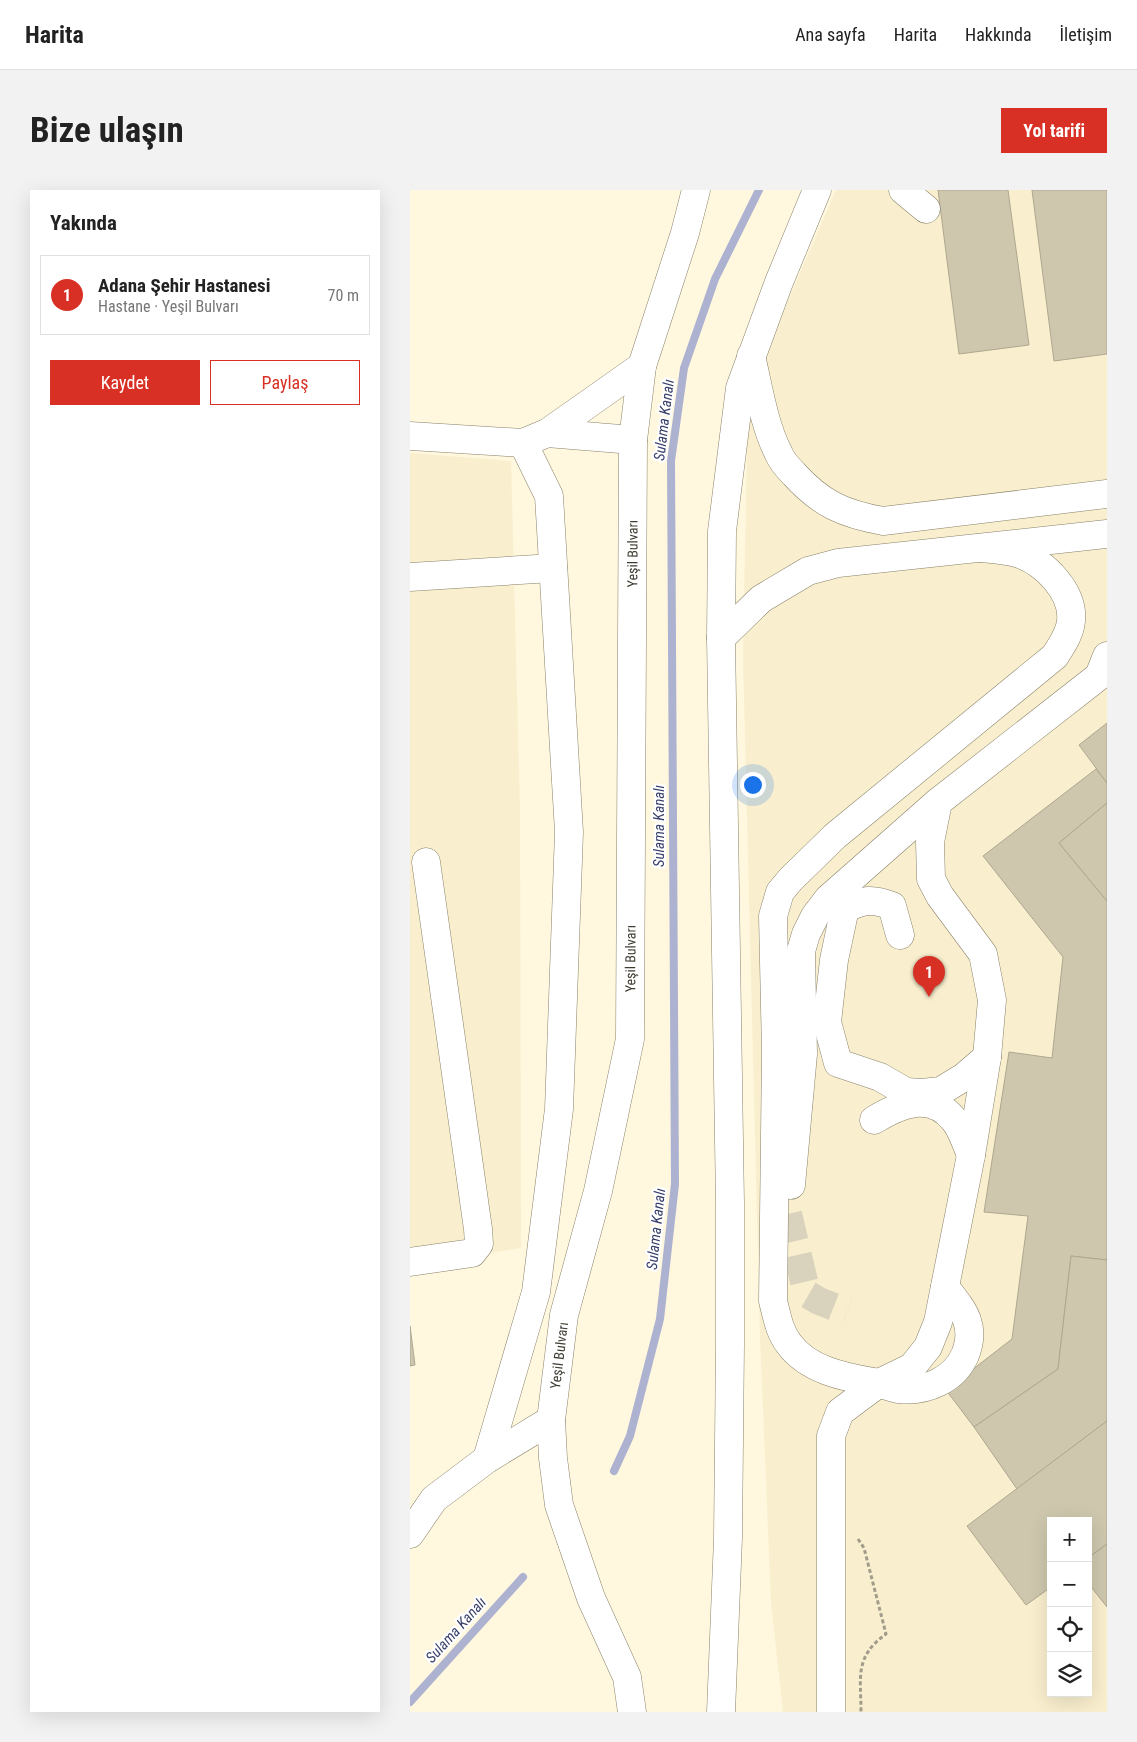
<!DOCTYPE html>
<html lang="tr">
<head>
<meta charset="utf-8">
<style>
	body { margin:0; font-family:"Roboto Condensed",sans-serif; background:#f2f2f2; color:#222 }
	.controls { position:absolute; right:15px; bottom:15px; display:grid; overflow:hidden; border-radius:0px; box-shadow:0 5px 20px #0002 }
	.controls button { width:45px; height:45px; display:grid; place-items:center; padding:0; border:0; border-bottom:1px solid #e0e0e0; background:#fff; color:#222; font:25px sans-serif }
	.you { position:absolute; left:342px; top:594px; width:18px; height:18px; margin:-12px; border:4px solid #fff; border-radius:50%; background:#1a73e8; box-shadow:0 0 0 8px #1a73e833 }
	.badge { display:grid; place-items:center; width:32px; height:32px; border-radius:50%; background:#d93025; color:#fff; font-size:16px; font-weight:700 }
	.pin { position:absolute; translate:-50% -41px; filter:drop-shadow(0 1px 2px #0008) }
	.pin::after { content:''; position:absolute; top:26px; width:18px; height:15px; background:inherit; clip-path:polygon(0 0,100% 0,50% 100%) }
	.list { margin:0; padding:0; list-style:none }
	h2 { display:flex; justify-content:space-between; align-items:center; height:65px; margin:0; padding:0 20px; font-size:21px }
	h2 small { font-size:16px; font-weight:400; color:#767676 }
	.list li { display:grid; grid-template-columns:32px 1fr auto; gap:15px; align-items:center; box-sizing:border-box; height:80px; margin:0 10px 10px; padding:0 10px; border:1px solid #e0e0e0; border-radius:0px }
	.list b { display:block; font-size:19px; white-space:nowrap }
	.list p { margin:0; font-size:16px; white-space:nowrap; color:#767676 }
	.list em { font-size:16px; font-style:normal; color:#767676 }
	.actions { display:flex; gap:10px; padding:15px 20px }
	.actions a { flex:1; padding:11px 0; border:1px solid #d93025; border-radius:0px; text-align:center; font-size:18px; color:#d93025 }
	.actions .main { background:#d93025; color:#fff }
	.icon { flex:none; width:28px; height:28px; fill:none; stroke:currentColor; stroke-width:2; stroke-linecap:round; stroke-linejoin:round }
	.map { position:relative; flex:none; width:697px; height:1522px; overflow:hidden; border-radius:0px }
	header { display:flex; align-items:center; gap:30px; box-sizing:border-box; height:70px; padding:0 25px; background:#fff; border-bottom:1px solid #e0e0e0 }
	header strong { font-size:24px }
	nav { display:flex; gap:28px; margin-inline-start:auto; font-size:18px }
	.intro { display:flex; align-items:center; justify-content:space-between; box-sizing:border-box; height:120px; padding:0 30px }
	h1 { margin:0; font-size:35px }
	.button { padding:12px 22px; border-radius:0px; background:#d93025; color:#fff; font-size:18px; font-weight:700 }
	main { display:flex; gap:30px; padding:0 30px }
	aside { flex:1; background:#fff; border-radius:0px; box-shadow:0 5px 20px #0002 }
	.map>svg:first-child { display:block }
	.built { fill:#f9efce; fill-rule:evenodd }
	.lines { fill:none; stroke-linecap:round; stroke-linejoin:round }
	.stream { stroke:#acb2d0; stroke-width:8 }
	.building { fill:#cec7ae; stroke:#aea78f }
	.minor-tunnel { stroke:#d9d2bc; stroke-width:28; stroke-dasharray:28 14; stroke-linecap:butt }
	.minor-casing { stroke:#88816a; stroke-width:29 }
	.major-casing { stroke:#88816a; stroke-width:29 }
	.path { stroke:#a29d8b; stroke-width:3; stroke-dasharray:4 2.5; stroke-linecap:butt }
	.minor { stroke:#fff; stroke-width:28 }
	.major { stroke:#fff; stroke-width:28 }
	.labels { text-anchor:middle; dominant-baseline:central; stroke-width:4.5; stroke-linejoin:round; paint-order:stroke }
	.street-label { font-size:14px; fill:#3f3c32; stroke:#fff }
	.water-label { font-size:15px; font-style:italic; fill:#383f69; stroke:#fff }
</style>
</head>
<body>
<header>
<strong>Harita</strong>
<nav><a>Ana sayfa</a><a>Harita</a><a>Hakkında</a><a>İletişim</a></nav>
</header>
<div class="intro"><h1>Bize ulaşın</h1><a class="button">Yol tarifi</a></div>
<main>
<aside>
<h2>Yakında<small></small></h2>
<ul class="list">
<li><span class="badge">1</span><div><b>Adana Şehir Hastanesi</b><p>Hastane · Yeşil Bulvarı</p></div><em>70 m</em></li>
</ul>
<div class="actions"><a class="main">Kaydet</a><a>Paylaş</a></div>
</aside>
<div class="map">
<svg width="697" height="1522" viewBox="0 0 697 1522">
	<rect width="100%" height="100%" fill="#fff7de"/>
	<!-- built -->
	<g class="built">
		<path d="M426,0H697V1522H373L361,1412L350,1147L333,467L338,203ZM641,1331H678V1503H641Z"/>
		<path d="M0,263L101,271L110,620L111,1058L0,1075Z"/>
	</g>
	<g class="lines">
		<!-- stream -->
		<g class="stream">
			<path d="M204,1281L220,1246L250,1129L265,994L261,271L274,178L305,89L349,0"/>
			<path d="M0,1512L113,1387"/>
		</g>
	</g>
	<!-- building -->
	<g class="building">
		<path d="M528,0H598L619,155L549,164Z"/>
		<path d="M622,0H697V164L644,171Z"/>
		<path d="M697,533V593L669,555Z"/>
		<path d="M686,579L697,593V613L649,653L697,711V1070L661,1066L648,1179L564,1237L536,1200L602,1149L618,1026L574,1022L599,862L642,868L653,767L573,666Z"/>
		<path d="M697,613V711L649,653Z"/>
		<path d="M661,1066L697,1070V1231L607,1299L564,1237L648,1179Z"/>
		<path d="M0,1136L5,1175L0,1176Z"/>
		<path d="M697,1231V1354L678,1368V1331H641V1397L616,1415L557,1336Z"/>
		<path d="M697,1354V1417L678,1393V1368Z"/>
	</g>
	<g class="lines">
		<!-- minor-tunnel -->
		<path class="minor-tunnel" d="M378,1024L397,1104L409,1111L437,1122"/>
		<defs>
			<g id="minor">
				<path d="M493,0L516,19"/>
				<path d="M341,166C348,195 354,235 368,262C371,270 378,278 384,284C411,314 434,324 473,331L697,304"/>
				<path d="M137,243L223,250"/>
				<path d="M0,246L113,253L137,243L232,176"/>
				<path d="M0,387L143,378"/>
				<path d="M311,448L351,409L398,381L428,373L697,344"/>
				<path d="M490,745L482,716C462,708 454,710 435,718L424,770L417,832L428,873L470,887L496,902L512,903L531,901L554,887L577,867"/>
				<path d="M464,930C490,914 521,901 544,930C552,939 556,954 561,965"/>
				<path d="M381,995L393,864L391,761L396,744L405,726L418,709L528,612"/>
				<path d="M0,1072L62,1063L69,1054L68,1039L16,672"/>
				<path d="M535,1097C553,1120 567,1135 555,1165C544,1190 516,1202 489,1199C480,1198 472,1193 463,1192C434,1187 398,1180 379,1154C369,1141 367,1126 363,1111L366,862L363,726L370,702L381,689L425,646L645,466C651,456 660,444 661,431C664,402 635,373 610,364C598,360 583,359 571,358"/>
				<path d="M77,1269L126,1102L149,919L159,642L139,306L113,253"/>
				<path d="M0,1344L24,1309L77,1269L141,1230"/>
				<path d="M421,1522V1246L430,1222L469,1193L502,1177L518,1157L528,1132L561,965L577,867L582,810L573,764L530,706L521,689L520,652L528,612L689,486L697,466"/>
			</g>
			<g id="major">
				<path id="s1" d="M222,1522L217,1487L181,1408L149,1315L143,1268L141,1230L154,1125L188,1001L220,849L223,250L232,176L275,43L286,0"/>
				<path d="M311,1522L318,1348L320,1154V1013L311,448L312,341L330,198L369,92L407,0"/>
			</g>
		</defs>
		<!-- minor casing -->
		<use href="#minor" class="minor-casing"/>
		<!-- major casing -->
		<use href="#major" class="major-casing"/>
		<!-- path -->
		<path class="path" d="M448,1349L454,1358L476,1444C444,1467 451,1487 451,1522"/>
		<!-- minor -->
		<use href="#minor" class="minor"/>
		<!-- major -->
		<use href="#major" class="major"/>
	</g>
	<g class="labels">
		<!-- street labels -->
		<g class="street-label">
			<text stroke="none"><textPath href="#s1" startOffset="1181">Yeşil Bulvarı</textPath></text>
			<text stroke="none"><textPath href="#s1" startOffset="776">Yeşil Bulvarı</textPath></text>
			<text stroke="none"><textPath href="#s1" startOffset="371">Yeşil Bulvarı</textPath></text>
		</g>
		<!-- water labels -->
		<g class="water-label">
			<text transform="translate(254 230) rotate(-83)">Sulama Kanalı</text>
			<text transform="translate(249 636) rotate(-90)">Sulama Kanalı</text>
			<text transform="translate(246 1039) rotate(-84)">Sulama Kanalı</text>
			<text transform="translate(46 1440) rotate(-48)">Sulama Kanalı</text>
		</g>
	</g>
</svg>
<div class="controls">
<button>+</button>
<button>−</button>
<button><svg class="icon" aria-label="locate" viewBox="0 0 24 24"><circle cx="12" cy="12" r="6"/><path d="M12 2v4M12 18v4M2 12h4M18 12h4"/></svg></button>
<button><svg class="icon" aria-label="layers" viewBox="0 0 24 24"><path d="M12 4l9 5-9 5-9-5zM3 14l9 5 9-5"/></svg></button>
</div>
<div class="you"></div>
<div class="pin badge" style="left:519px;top:807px">1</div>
</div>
</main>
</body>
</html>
